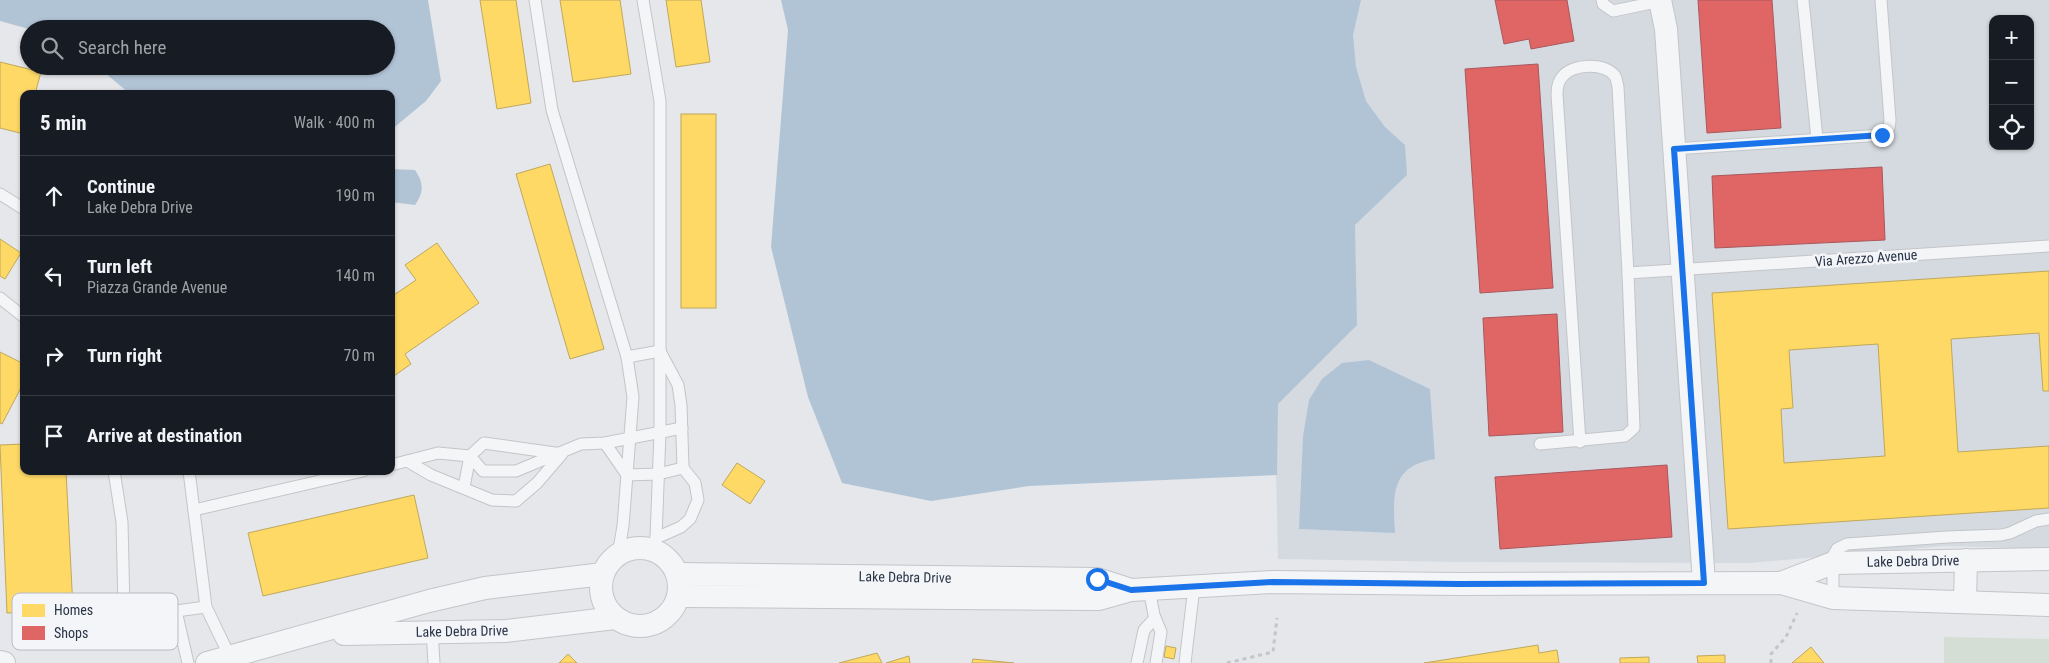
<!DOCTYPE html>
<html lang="en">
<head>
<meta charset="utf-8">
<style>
	body { margin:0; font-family:"Roboto Condensed",sans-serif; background:#242831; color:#f1f3f6 }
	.controls { position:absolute; right:15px; top:15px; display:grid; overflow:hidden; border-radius:10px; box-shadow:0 1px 4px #0004 }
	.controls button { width:45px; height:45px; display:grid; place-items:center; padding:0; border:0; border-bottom:1px solid #363941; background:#171b24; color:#f1f3f6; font:25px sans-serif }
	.stop { position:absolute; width:15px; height:15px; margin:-11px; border:4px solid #1a73e8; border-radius:50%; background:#fff }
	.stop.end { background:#1a73e8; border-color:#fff; box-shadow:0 1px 5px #0008 }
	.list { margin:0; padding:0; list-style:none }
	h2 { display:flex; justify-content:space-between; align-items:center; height:65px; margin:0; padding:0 20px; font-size:21px }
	h2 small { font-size:16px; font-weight:400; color:#9ea1a6 }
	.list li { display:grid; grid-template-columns:32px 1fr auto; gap:15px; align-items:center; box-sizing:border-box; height:80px; padding:0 20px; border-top:1px solid #363941 }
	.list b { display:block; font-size:19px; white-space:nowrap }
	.list p { margin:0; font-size:16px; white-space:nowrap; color:#9ea1a6 }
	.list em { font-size:16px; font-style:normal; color:#9ea1a6 }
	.icon { flex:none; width:28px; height:28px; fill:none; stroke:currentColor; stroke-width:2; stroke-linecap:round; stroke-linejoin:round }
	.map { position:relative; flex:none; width:2049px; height:663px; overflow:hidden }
	.search { position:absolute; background:#171b24; box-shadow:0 1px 4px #0004; left:20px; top:20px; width:375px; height:55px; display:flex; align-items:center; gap:12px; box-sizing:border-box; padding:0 18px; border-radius:28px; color:#9ea1a6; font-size:19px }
	.panel { position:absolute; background:#171b24; box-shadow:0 1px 4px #0004; left:20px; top:90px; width:375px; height:385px; border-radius:10px }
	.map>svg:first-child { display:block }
	.built { fill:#d5dae0; fill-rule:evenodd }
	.green { fill:#d5ded5 }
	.water { fill:#b1c4d6 }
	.homes { fill:#ffd966; stroke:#bfa85c; fill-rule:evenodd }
	.shops { fill:#e06666; stroke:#a9575c }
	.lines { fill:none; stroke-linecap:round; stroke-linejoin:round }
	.lane-casing { stroke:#c3c5c8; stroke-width:13 }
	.street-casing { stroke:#c3c5c8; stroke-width:24 }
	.path { stroke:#c3c5ca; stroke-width:3; stroke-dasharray:4 4; stroke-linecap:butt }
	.lane { stroke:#f4f5f7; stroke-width:11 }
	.street { stroke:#f4f5f7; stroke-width:22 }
	.route { stroke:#1a73e8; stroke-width:6 }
	.labels { text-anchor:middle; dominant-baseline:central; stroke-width:5; stroke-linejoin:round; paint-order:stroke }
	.street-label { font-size:14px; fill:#293446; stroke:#f3f5f9 }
	.key { fill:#f3f5f9; stroke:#b6bbc3; stroke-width:1 }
	.key-label { font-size:14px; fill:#293446 }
</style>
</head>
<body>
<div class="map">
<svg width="2049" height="663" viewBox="0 0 2049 663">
	<rect width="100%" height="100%" fill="#e5e7ea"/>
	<!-- built -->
	<path class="built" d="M1165,0H2049V549L1944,546L1748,563L1460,562L1278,559L1276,473ZM1993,19H2030V146H1993Z"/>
	<!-- green -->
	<path class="green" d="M1944,637L2049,639V663H1944Z"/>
	<!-- water -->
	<g class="water">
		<path d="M0,0H428L441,81L426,101L391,130V94H130L97,66H386V29H29L0,21Z"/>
		<path d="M781,0H1361L1353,35L1356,67L1366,101L1385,127L1405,145L1407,175L1355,225L1357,325L1278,404L1277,475L1029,486L931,501L842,483L808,397L771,247L788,30Z"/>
		<path d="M391,169L415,170C424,183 424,192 415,205L391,202Z"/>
		<path d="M1369,360L1430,389L1435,459C1390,466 1393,496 1395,533L1299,529L1303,436L1309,400L1322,379L1342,363Z"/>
	</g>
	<!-- homes -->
	<g class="homes">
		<path d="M480,0H516L531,103L497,109Z"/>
		<path d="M560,0H620L631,74L573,82Z"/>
		<path d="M666,0H701L710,62L676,67Z"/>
		<path d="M0,62L41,72L35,94H24V134L0,128Z"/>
		<rect x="681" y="114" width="35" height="194"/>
		<path d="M550,164L604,349L570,359L516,174Z"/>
		<path d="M0,239L21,253L5,279L0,276Z"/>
		<path d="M437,243L479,303L405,354L411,364L391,378V297L416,280L405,265Z"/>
		<path d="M2049,271V391H2043L2039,333L1951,339L1958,452L2049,446V508L1728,529L1712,293ZM1878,344L1885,456L1784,463L1781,409L1793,408L1789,350Z"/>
		<path d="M0,352L24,364V382L2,424L0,423Z"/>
		<path d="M24,444V471H66L73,609L7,613L0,445Z"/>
		<path d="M737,463L765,481L750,504L722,485Z"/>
		<path d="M414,495L428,558L263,596L248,533Z"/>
		<path d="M1538,645L1539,653L1557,650L1559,663H1424Z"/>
		<path d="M1166,646L1176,648L1174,659L1164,657Z"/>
		<path d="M1811,647L1824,663H1792Z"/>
		<path d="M877,653L882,663H839Z"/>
		<path d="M568,654L577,663H559Z"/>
		<path d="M1725,655V663H1698L1697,656Z"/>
		<path d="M909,656L910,663H886Z"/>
		<path d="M1649,657V663H1620V658Z"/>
		<path d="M973,659L1014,663H972Z"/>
	</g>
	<!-- shops -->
	<g class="shops">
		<path d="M1495,0H1567L1574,41L1531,49L1529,39L1504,44Z"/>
		<path d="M1698,0H1772L1781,128L1707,133Z"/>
		<path d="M1538,64L1553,288L1480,293L1465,69Z"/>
		<path d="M1882,167L1885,240L1715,248L1712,176Z"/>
		<path d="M1557,314L1563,432L1489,436L1483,318Z"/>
		<path d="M1667,465L1672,537L1500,549L1495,477Z"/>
	</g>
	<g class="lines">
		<defs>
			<g id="lane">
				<path d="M535,0L552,110L627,357L633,397L623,526L618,555"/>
				<path d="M643,0L660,101V432L656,538L651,549"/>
				<path d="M1602,0L1603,4L1613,11L1661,1"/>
				<path d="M1803,0L1817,139"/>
				<path d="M1674,149L1882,135L1889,128L1890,120L1881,0"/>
				<path d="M0,194L24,209"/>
				<path d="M0,298L24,317"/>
				<path d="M627,357L660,351"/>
				<path d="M1580,442L1557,94C1557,87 1558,81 1563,76C1573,64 1604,62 1615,76C1617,79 1617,84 1618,87L1628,273"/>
				<path d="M605,443L627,475"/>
				<path d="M1540,444L1625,436L1634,428L1628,273L2049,246"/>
				<path d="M391,465L407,461"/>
				<path d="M114,471L122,522L124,609L176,611L206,607L189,471"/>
				<path d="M627,475L658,474L683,468"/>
				<path d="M464,487L470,456L484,443L562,454L537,483L516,501L492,500L431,475L407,461L438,453L470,456L483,471H516L581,444L605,443L682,428"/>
				<path d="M194,510L363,471"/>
				<path d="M656,538L681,527L690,519L698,500L695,483L683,468L681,405L678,385L661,353"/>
				<path d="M1149,589L1154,615L1161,632L1156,663"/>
				<path d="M1833,598V556L1837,549L1847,544L1947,537L2001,535L2010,533L2036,521L2049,519"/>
				<path d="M206,607L230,657"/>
				<path d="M176,611L188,663"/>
				<path d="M432,631L434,663"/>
				<path d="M1137,663L1144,630L1155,618"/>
				<path d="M1185,663L1194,587"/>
			</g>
			<g id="street">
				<path d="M1660,0L1666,29L1704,583"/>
				<circle cx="640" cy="587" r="39"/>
				<path d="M677,574L1097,579L1131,590"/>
				<path d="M1781,583L1833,563L2049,559"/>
				<path d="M679,596L1099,599L1131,590L1273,582L1459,584L1781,583L1833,598L2049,605"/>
				<path d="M1965,602L1966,560"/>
				<path d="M344,634L506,631L615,618"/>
				<path d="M0,662L4,663"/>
				<path d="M207,663L429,601L485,588L603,574"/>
			</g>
		</defs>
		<!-- lane casing -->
		<use href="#lane" class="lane-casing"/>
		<!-- street casing -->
		<use href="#street" class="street-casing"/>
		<!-- path -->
		<g class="path">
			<path d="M1227,663L1273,652L1277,618"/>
			<path d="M1771,663V654L1786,637L1797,613"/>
		</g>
		<!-- lane -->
		<use href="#lane" class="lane"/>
		<!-- street -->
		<use href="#street" class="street"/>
	</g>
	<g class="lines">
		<!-- route -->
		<path class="route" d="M1097,579L1131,590L1273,582L1459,584L1704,583L1674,149L1882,135"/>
	</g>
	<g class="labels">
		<!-- street labels -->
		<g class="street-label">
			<text transform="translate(1866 258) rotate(-4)">Via Arezzo Avenue</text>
			<text transform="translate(1913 561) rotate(-1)">Lake Debra Drive</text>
			<text transform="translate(905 577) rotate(1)">Lake Debra Drive</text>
			<text transform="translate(462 631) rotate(-1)">Lake Debra Drive</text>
		</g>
	</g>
	<!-- legend -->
	<rect x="12" y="593" width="166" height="57" rx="8" class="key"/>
	<rect x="22" y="604" width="23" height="13" fill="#ffd966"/>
	<rect x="22" y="626" width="23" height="14" fill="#e06666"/>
	<g class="key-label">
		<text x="54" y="615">Homes</text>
		<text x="54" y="638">Shops</text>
	</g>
</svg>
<div class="controls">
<button>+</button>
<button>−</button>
<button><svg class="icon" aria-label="locate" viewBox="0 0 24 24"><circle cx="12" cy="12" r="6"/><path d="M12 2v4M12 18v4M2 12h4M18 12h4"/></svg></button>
</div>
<div class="stop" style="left:1097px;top:579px"></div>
<div class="stop end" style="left:1882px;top:135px"></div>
<div class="search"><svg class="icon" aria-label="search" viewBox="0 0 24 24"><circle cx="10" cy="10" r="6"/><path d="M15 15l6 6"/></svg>Search here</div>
<section class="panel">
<h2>5 min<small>Walk · 400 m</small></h2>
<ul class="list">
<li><svg class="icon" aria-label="ahead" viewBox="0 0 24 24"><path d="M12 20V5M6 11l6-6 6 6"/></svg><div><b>Continue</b><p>Lake Debra Drive</p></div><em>190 m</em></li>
<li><svg class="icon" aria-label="left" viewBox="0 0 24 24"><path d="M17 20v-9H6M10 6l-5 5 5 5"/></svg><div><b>Turn left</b><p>Piazza Grande Avenue</p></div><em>140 m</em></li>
<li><svg class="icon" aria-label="right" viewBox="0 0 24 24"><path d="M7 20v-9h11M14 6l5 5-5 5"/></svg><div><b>Turn right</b></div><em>70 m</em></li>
<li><svg class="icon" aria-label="arrive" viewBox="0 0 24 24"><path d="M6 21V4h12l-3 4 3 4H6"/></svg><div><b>Arrive at destination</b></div></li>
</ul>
</section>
</div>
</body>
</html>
